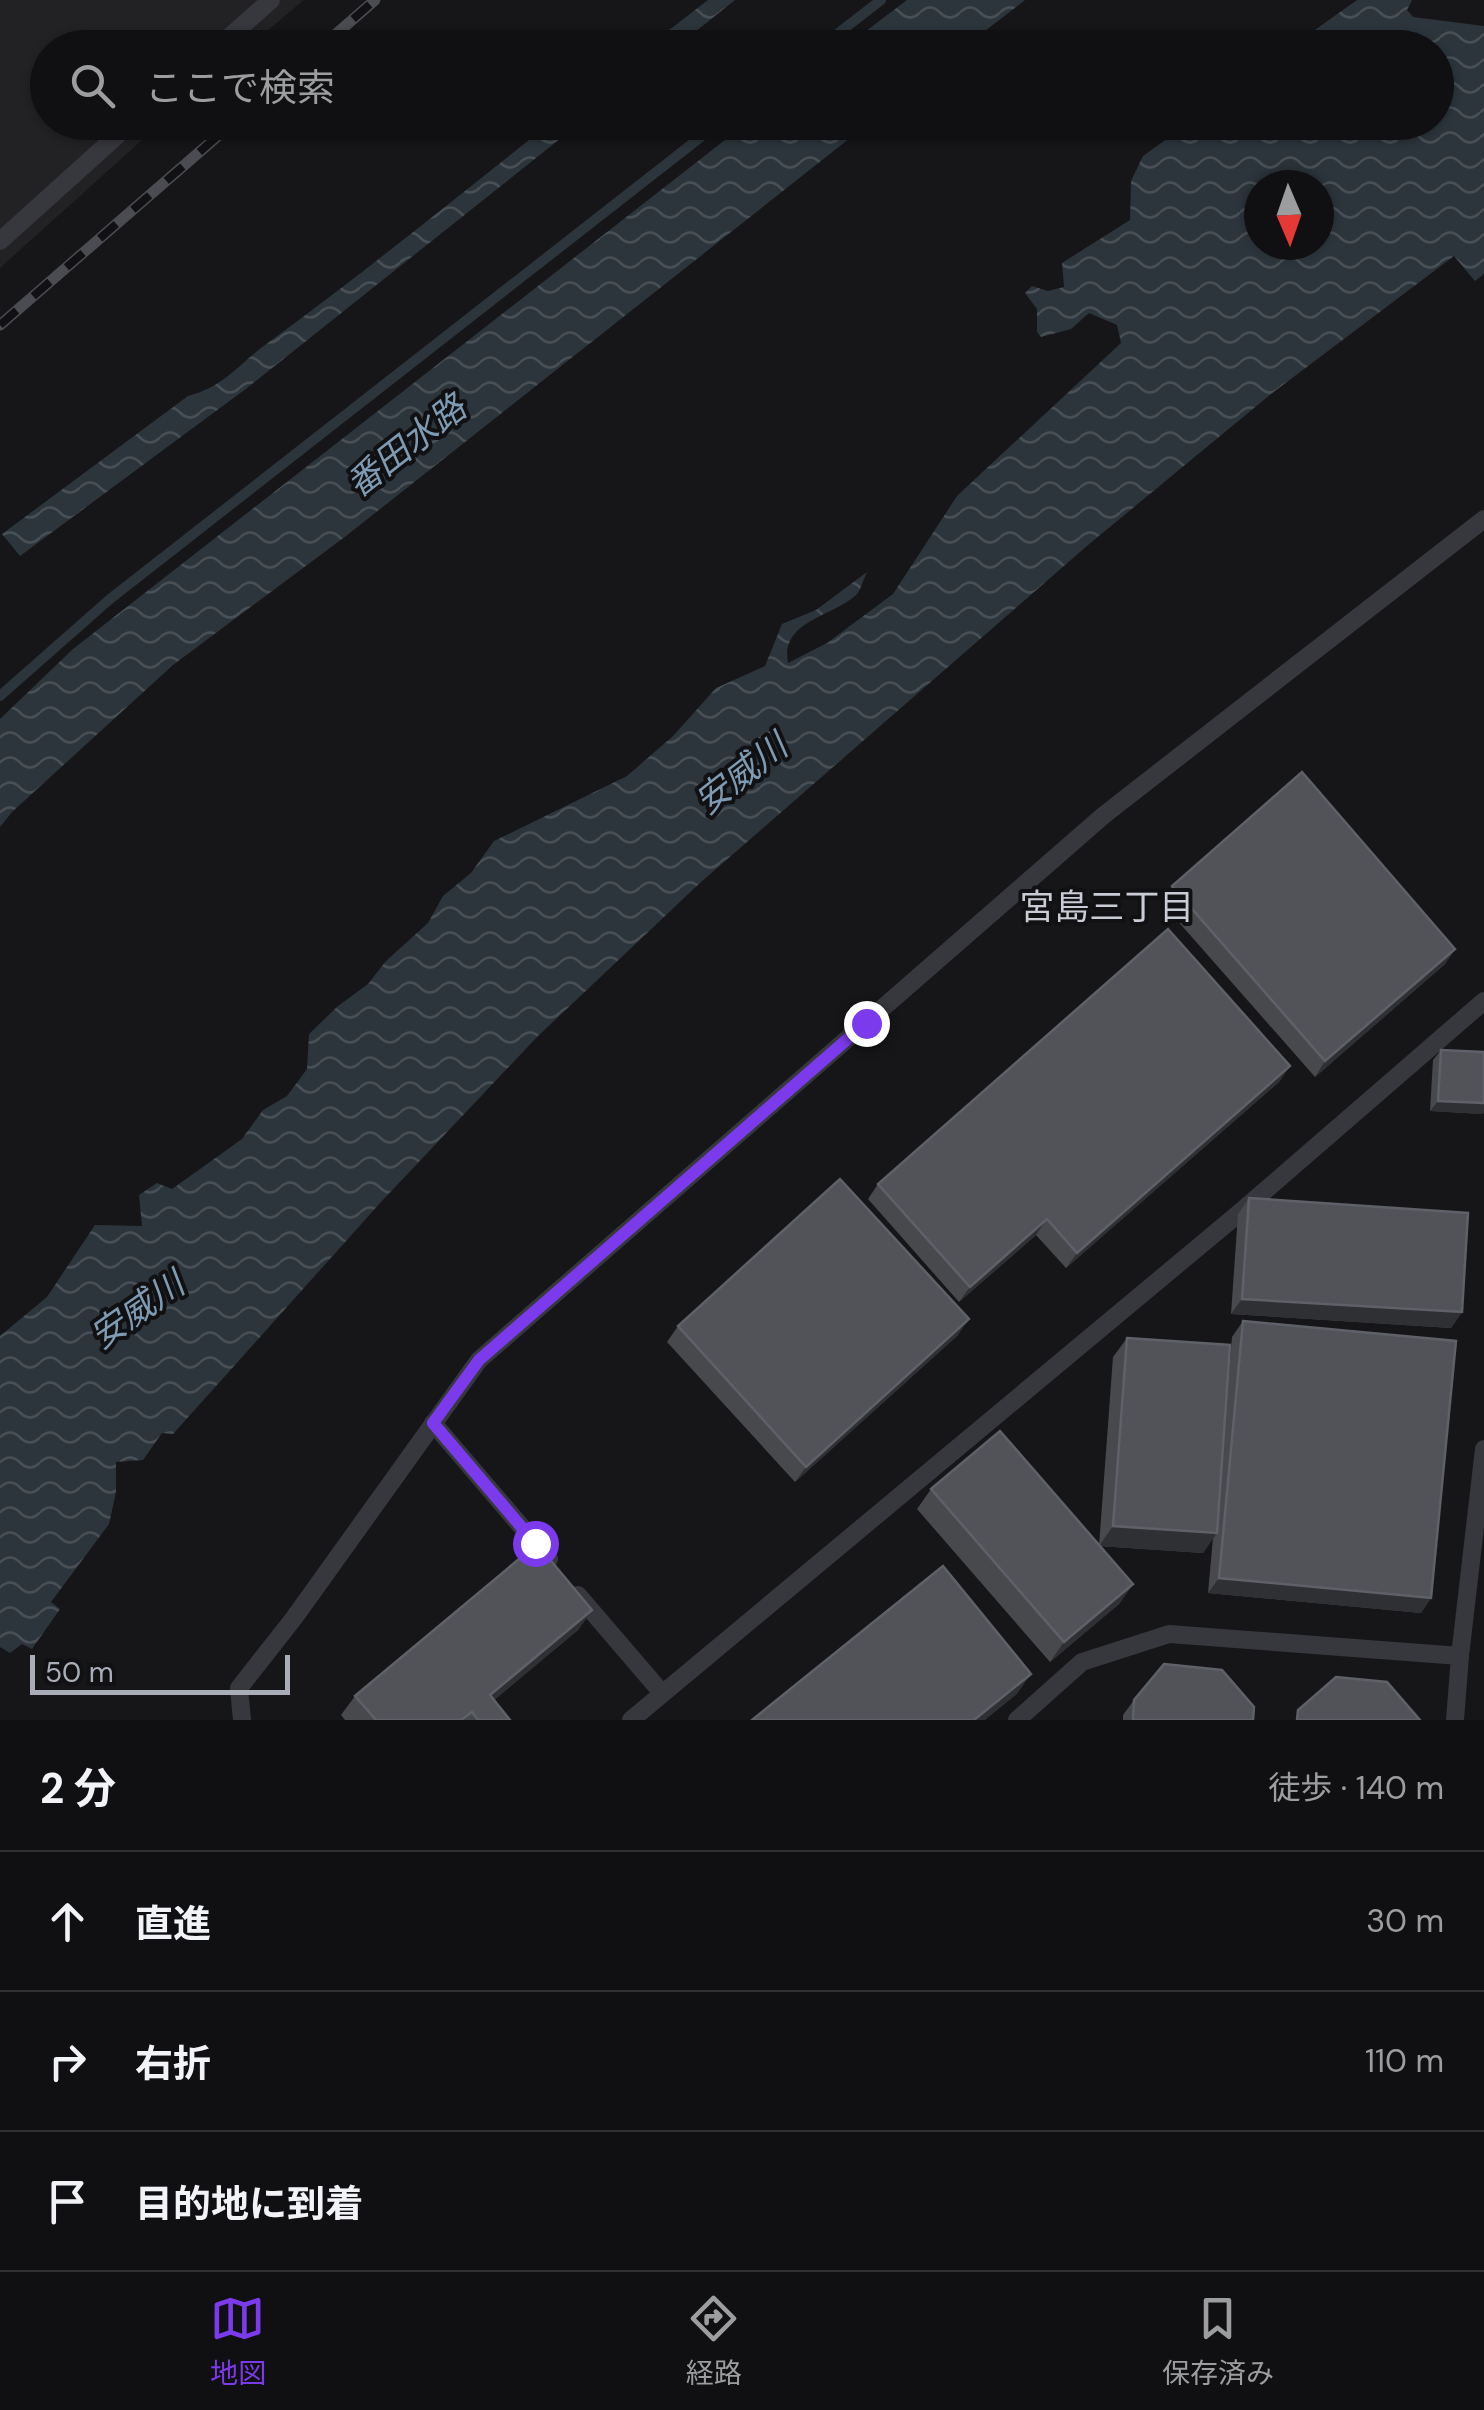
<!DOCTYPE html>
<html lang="ja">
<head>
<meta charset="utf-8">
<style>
	body { margin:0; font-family:"DM Sans","Noto Sans JP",sans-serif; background:#1e1e20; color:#f1f3f6 }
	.compass { position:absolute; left:1244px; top:170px; width:90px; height:90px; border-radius:50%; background:#101012; box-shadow:0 2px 8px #0004; rotate:178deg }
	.scale { position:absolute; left:30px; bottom:25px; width:260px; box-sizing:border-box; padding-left:10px; border:5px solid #a8adb8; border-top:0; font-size:28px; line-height:35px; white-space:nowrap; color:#a8adb8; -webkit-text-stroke:8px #111113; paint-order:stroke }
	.stop { position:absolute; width:30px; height:30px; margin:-22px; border:8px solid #7c3aed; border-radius:50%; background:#fff }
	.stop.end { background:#7c3aed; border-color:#fff; box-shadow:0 2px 10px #0008 }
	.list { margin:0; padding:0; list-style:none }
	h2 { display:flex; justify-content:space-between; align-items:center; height:130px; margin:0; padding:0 40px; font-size:42px }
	h2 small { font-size:32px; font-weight:400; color:#9c9d9f }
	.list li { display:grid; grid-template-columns:65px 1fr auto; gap:30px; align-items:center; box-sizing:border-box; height:140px; padding:0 40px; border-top:2px solid #303032 }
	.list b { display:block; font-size:38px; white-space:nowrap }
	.list em { font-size:32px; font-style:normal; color:#9c9d9f }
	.icon { flex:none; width:55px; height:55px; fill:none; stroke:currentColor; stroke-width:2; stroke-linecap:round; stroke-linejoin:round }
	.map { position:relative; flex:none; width:1484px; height:1720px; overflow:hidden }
	.search { position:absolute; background:#101012; box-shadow:0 2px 8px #0004; left:30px; right:30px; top:30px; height:110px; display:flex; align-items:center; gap:25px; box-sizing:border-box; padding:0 35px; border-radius:55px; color:#9c9d9f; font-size:38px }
	.sheet { height:550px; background:#101012 }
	nav { display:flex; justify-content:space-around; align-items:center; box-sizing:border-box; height:140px; border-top:2px solid #303032; background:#101012; font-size:28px; color:#9c9d9f }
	nav a { display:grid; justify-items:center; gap:5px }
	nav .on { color:#7c3aed }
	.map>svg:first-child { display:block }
	.built { fill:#222225 }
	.water { fill:url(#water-waves); fill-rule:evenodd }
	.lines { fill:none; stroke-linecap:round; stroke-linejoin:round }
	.stream { stroke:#2c353c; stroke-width:10 }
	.service { stroke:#37383d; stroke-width:18 }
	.rail-casing { stroke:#4a4c52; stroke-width:11 }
	.rail { stroke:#111113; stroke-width:8; stroke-dasharray:22; stroke-linecap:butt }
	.wall { fill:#47494d }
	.shaded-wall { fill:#2f3033 }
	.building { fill:#525359; stroke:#5f6168; stroke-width:2.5 }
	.route { stroke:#7c3aed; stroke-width:12 }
	.labels { text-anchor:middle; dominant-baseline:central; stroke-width:8; stroke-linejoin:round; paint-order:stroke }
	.water-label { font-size:35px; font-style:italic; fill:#7f9bb3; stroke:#111113 }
	.neighbourhood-label { font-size:35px; fill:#c9ccd4; stroke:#111113 }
</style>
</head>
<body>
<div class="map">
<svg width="1484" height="1720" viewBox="0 0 1484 1720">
	<defs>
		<pattern id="water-waves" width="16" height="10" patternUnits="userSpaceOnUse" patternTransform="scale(2.5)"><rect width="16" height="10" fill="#2c353c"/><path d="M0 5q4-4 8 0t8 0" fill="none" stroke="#485056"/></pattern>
	</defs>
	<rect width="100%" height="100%" fill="#161618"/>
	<!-- built -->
	<path class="built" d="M0,0H304L248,47L48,48V122L161,123L0,268Z"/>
	<!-- water -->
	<g class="water">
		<path d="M708,0H735L676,47H647Z"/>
		<path d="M907,0H1025L964,47H845Z"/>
		<path d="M1357,0H1412L1407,10L1413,17L1484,26V274L1475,281L1454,256L1271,394L1088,545L701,882L537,1037L381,1202L173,1434L162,1433L143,1460L116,1462V1492L109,1524L51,1602L60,1609L32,1649L22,1644L10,1653L0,1647V1336L47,1297L95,1225L142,1226L139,1195L157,1183L172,1189L242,1139L263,1110L287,1096L307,1069L309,1034L338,1006L368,984L386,961L428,923L443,896L471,873L494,841L627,776L673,736L716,688L765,666L782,624L816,610L867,572C864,578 861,589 857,594C834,617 780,620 788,663L827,643L893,594L957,496L1121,343L1117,325L1089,313L1071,329L1041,337L1037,332V309L1025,293L1032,286L1048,291L1064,287L1062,263L1130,220L1131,181L1143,156L1189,123L1436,122V48L1291,47ZM1259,185H1319V245H1259Z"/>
		<path d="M552,122L580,123L247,388L20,556L2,534L188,396C226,386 238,364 269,342C365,272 458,196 552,122Z"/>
		<path d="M748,122L869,123L346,536L173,665L12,812L0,827V719L73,649Z"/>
	</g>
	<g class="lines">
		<!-- stream -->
		<g class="stream">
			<path d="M819,48L881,0"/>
			<path d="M0,696L110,599L720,122"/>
		</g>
		<!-- service -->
		<g class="service">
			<path d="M217,48L271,0"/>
			<path d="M0,241L132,122"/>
			<path d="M433,1423L549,1559"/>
			<path d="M578,1595L662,1693"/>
			<path d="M1460,1656L1484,1449"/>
			<path d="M242,1720L239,1688L294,1618L479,1360L1104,815L1484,519"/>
			<path d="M631,1720L1238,1214L1484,1001"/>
			<path d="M1017,1720L1082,1662L1169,1634L1460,1656L1455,1720"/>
		</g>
		<defs>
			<g id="rail">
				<path d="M320,48L375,0"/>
				<path d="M0,325L234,122"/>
			</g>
		</defs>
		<!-- rail casing -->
		<use href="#rail" class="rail-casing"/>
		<!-- rail -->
		<use href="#rail" class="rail"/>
	</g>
	<!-- wall -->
	<g class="wall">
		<path d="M1172,886L1455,949L1445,964L1315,1077L1161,902Z"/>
		<path d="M1441,1050L1484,1052V1112L1482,1114L1430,1111L1433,1060Z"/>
		<path d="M1280,1081L1066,1268L1036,1235L959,1302L868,1199L878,1184Z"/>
		<path d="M1249,1198L1462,1312L1451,1328L1231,1314L1238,1214Z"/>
		<path d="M1243,1321L1431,1598L1421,1613L1208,1593L1213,1538L1203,1553L1099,1546L1133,1584L1119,1604L1050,1662L917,1509L931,1489L1099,1546L1113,1357L1127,1338L1226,1406L1232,1337Z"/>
		<path d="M678,1326L958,1335L795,1482L667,1342Z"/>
		<path d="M592,1610L578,1630L494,1700L510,1720H345L341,1715L355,1696Z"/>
		<path d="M1134,1700L1253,1720H1123V1715Z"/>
	</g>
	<!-- shaded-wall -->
	<g class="shaded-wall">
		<path d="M1455,949L1445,964L1315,1077L1325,1061Z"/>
		<path d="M1290,1066L1280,1081L1066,1268L1077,1253Z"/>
		<path d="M1438,1101L1484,1103V1112L1482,1114L1430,1111Z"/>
		<path d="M1047,1219L1036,1235L959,1302L970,1287Z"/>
		<path d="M1242,1299L1462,1312L1451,1328L1231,1314Z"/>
		<path d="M969,1319L958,1335L795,1482L806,1467Z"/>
		<path d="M1113,1526L1217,1533L1203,1553L1099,1546Z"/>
		<path d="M1219,1578L1431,1598L1421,1613L1208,1593Z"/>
		<path d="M1133,1584L1119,1604L1050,1662L1064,1642Z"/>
		<path d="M592,1610L578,1630L476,1715L490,1695Z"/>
		<path d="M1031,1674L1017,1694L985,1720H974Z"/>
	</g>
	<!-- building -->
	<g class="building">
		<path d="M1302,772L1455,949L1325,1061L1172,886Z"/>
		<path d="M1168,929L1290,1066L1077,1253L1047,1219L970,1287L878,1184Z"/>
		<path d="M1441,1050L1484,1052V1103L1438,1101Z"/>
		<path d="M840,1179L969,1319L806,1467L678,1326Z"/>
		<path d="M1249,1198L1468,1213L1462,1312L1242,1299Z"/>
		<path d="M1243,1321L1456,1341L1431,1598L1219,1578Z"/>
		<path d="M1127,1338L1230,1345L1217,1533L1113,1526Z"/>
		<path d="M1000,1431L1133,1584L1064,1642L931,1489Z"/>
		<path d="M537,1544L592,1610L490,1695L510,1720H478L472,1712L461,1720H376L355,1696Z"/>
		<path d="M943,1566L1031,1674L974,1720H752Z"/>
		<path d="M1164,1664L1222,1670L1254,1707L1253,1720H1133L1134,1700Z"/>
		<path d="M1336,1677L1387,1682L1420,1720H1297L1298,1710Z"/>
	</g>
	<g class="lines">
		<!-- route -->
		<path class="route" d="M535,1543L433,1423L479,1360L866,1023"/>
	</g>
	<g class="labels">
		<!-- water labels -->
		<g class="water-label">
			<text transform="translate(406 446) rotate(-38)">番田水路</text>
			<text transform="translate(741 774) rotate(-38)">安威川</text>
			<text transform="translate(137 1310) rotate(-35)">安威川</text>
		</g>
		<!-- neighbourhood labels -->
		<g class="neighbourhood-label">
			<text x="1107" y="907">宮島三丁目</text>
		</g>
	</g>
</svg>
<svg class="compass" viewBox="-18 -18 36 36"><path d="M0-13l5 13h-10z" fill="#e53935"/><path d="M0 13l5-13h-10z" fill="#9c9d9f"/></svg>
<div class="scale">50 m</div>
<div class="stop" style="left:535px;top:1543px"></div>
<div class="stop end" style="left:866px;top:1023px"></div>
<div class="search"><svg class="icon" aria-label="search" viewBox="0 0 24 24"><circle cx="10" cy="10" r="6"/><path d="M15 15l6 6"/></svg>ここで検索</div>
</div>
<section class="sheet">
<h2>2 分<small>徒歩 · 140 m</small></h2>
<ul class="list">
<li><svg class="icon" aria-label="ahead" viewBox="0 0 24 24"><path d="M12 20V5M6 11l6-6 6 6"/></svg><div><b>直進</b></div><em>30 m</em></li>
<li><svg class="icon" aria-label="right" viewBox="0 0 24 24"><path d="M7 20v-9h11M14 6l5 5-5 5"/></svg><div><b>右折</b></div><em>110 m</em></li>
<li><svg class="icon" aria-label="arrive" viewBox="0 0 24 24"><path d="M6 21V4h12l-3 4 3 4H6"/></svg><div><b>目的地に到着</b></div></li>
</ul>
</section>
<nav>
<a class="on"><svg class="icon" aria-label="map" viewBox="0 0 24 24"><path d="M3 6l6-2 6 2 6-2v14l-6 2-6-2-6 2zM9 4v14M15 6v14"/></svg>地図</a>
<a><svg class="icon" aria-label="directions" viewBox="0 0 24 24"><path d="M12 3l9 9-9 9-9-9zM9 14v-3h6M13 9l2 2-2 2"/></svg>経路</a>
<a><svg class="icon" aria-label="saved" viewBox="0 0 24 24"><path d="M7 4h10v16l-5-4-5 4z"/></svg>保存済み</a>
</nav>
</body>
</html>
